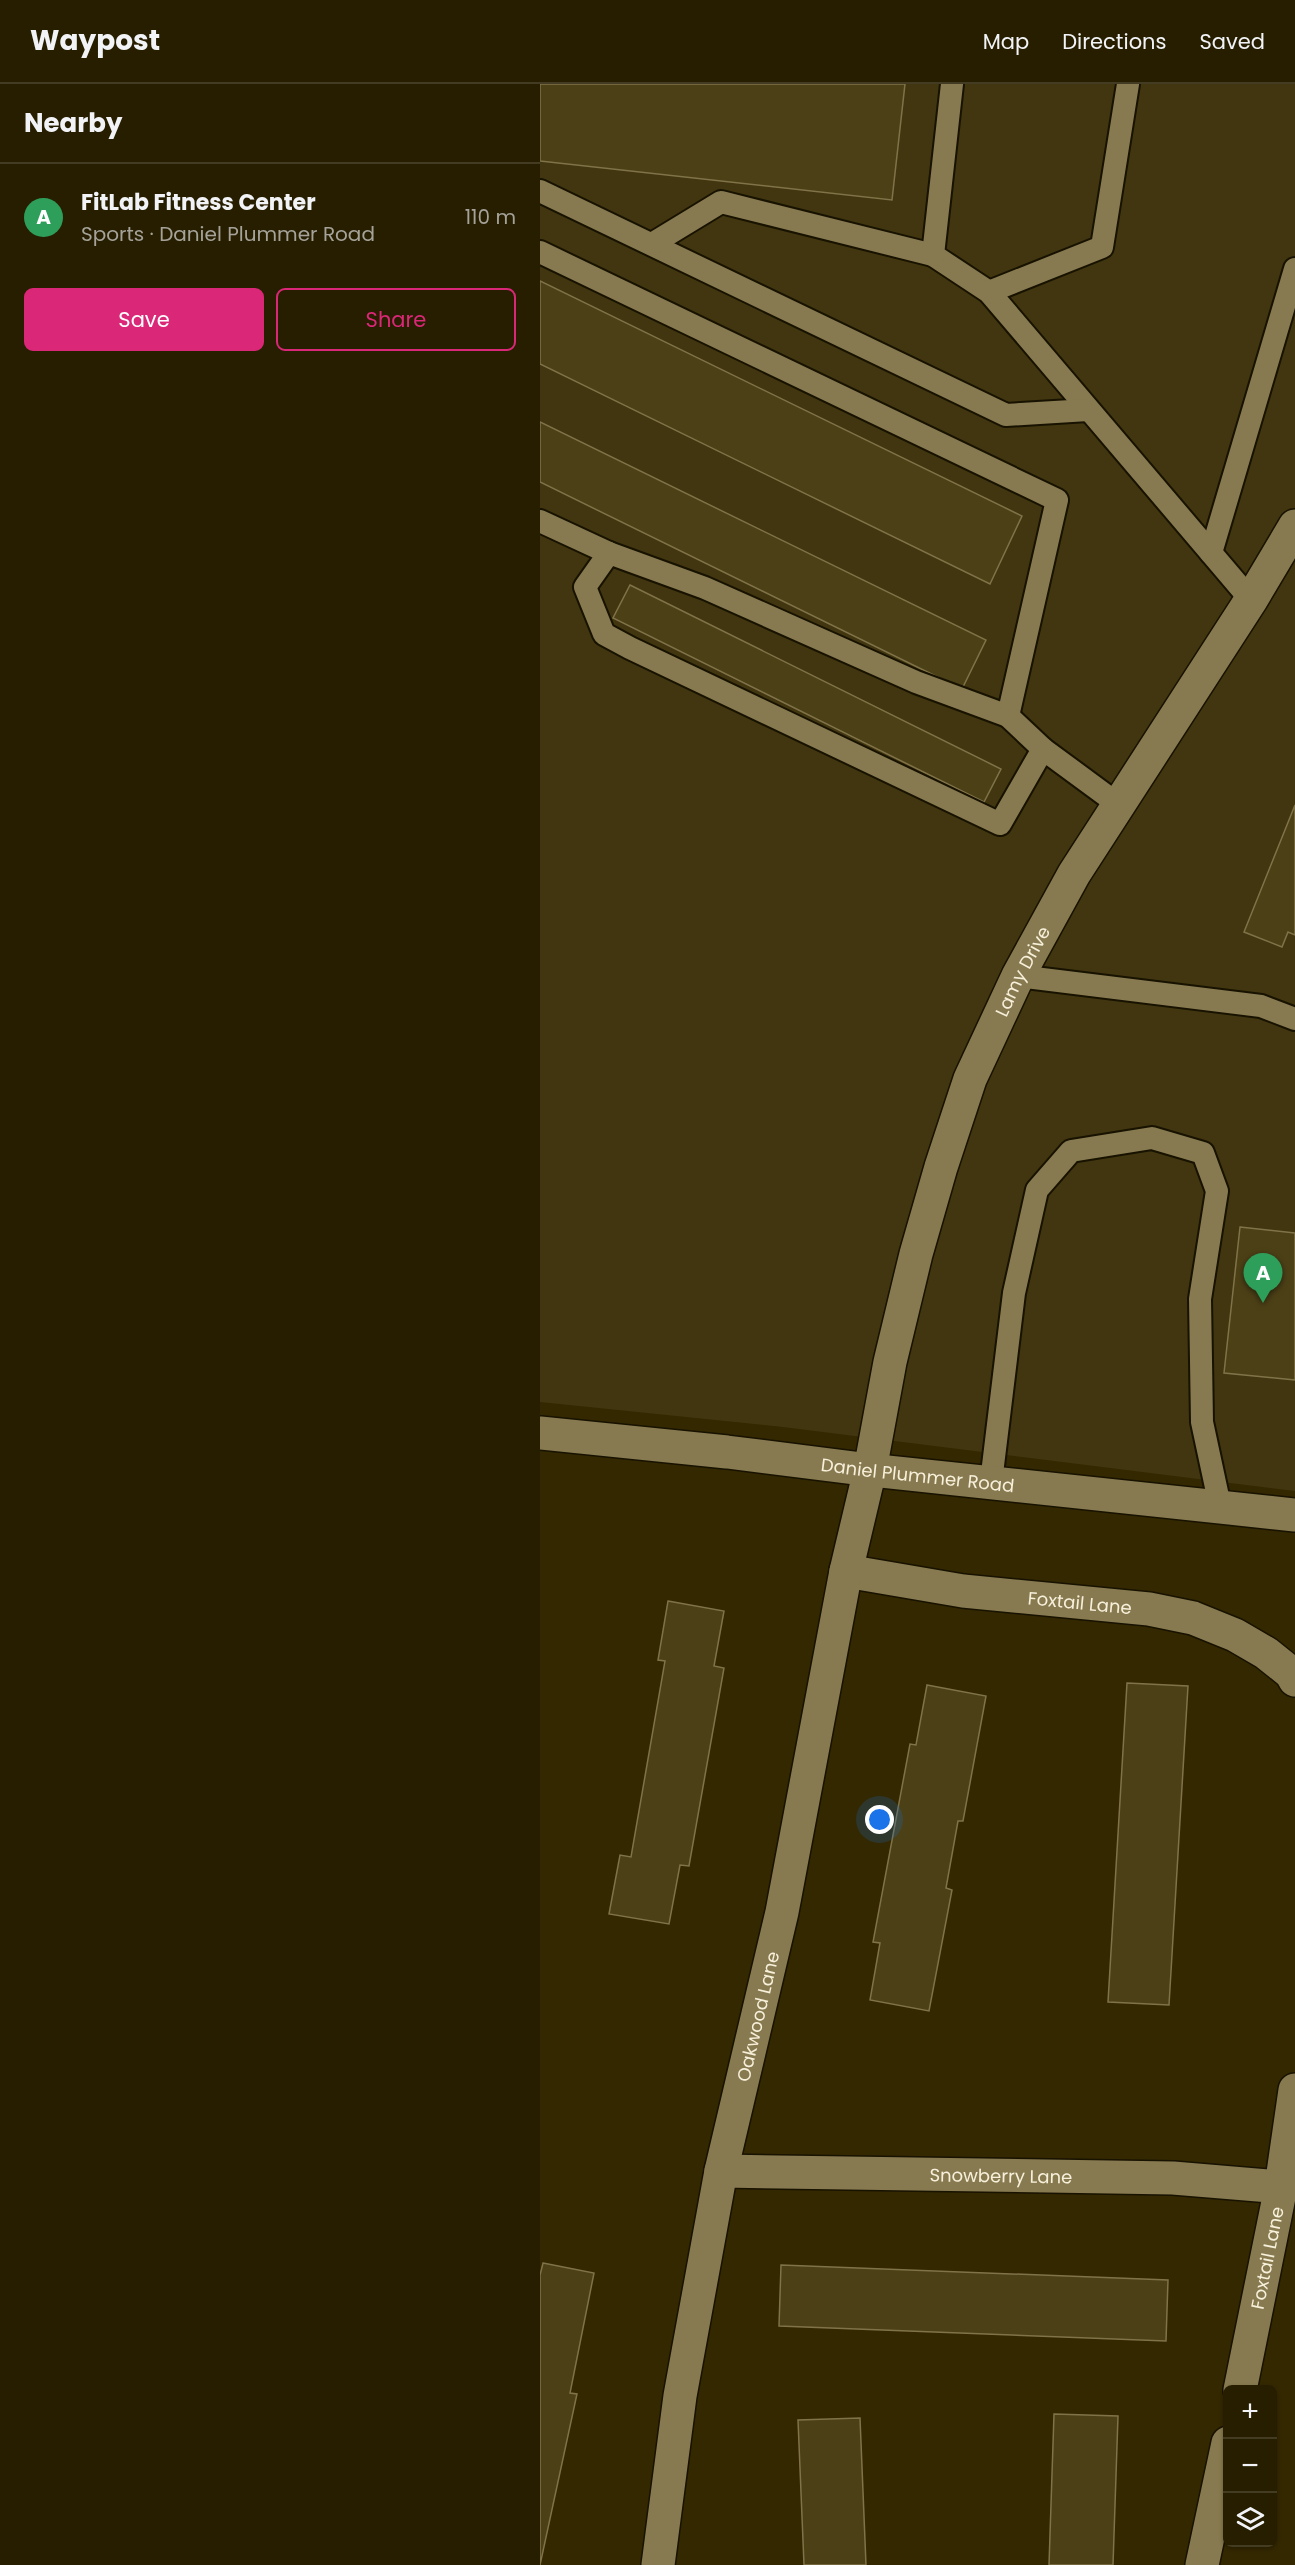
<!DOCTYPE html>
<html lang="en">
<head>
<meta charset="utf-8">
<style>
	body { margin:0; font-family:Poppins,sans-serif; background:#332b0f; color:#f1f3f6 }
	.controls { position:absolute; right:18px; bottom:18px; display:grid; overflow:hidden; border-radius:9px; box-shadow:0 2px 4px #0004 }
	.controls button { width:54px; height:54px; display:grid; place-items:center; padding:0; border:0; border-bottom:2px solid #433c22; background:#271e00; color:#f1f3f6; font:30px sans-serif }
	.you { position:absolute; left:340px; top:1736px; width:21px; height:21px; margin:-15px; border:4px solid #fff; border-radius:50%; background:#1a73e8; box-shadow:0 0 0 9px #1a73e833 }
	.badge { display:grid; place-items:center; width:39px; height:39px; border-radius:50%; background:#db2777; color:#fff; font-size:20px; font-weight:700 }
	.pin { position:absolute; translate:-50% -50px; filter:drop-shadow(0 2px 3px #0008) }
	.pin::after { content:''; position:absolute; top:32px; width:21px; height:18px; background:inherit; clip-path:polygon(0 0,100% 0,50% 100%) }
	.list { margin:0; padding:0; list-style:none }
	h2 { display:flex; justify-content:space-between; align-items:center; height:78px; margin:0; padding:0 24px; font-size:26px }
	h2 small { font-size:20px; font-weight:400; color:#a4a299 }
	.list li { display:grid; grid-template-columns:39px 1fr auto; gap:18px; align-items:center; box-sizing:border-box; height:108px; padding:0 24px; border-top:2px solid #433c22 }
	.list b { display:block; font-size:22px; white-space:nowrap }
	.list p { margin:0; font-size:20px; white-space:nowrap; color:#a4a299 }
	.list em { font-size:20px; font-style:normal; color:#a4a299 }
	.actions { display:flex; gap:12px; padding:18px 24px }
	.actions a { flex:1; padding:14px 0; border:2px solid #db2777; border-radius:9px; text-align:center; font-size:21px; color:#db2777 }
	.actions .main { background:#db2777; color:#fff }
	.icon { flex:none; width:33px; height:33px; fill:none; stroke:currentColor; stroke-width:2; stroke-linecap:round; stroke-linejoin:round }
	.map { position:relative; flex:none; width:755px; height:2481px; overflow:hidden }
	header { display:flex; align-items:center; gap:36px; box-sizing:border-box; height:84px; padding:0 30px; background:#271e00; border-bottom:2px solid #433c22 }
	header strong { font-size:28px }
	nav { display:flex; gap:33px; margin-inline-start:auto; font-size:21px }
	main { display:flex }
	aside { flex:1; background:#271e00 }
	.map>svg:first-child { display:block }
	.built { fill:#41360f }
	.building { fill:#4c4016; stroke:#807349; stroke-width:1.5 }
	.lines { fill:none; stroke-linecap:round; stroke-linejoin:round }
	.lane-casing { stroke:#181200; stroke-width:26 }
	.street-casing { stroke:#181200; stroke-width:36 }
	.secondary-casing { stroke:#181200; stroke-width:36 }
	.lane { stroke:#877a50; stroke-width:22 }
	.street { stroke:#877a50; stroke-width:33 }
	.secondary { stroke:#877a50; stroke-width:33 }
	.labels { text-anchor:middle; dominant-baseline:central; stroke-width:5; stroke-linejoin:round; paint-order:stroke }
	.street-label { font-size:18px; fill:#f7f0da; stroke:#171203 }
</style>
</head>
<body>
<header>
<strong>Waypost</strong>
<nav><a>Map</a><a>Directions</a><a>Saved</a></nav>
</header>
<main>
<aside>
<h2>Nearby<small></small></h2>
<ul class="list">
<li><span class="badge" style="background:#2e9e5b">A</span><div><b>FitLab Fitness Center</b><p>Sports · Daniel Plummer Road</p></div><em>110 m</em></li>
</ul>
<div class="actions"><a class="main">Save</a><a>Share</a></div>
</aside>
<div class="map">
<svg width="755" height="2481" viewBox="0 0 755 2481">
	<rect width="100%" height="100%" fill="#342800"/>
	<!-- built -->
	<path class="built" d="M0,0H755V1407L243,1343L0,1318Z"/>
	<!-- building -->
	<g class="building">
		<path d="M0,0H365L352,116L0,77Z"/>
		<path d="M0,197L482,432L450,500L0,280Z"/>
		<path d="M0,338L446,556L422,605L0,398Z"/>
		<path d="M90,501L461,685L444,718L73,534Z"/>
		<path d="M755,721V851L748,848L742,863L704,848Z"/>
		<path d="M700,1143L755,1149V1296L684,1289Z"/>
		<path d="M128,1517L184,1527L174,1582L184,1584L149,1782L140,1781L129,1840L69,1830L80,1771L91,1773L125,1577L118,1576Z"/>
		<path d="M587,1599L648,1602L629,1921L568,1918Z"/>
		<path d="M387,1601L446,1612L423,1737H418L406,1804L412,1806L389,1927L330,1916L340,1859L333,1858L370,1660L376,1661Z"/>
		<path d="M3,2179L54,2189L30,2309L37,2310L0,2481V2191Z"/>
		<path d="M241,2181L628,2196L626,2257L239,2242Z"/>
		<path d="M514,2330L578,2332L573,2481H509Z"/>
		<path d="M320,2334L326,2481H264L258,2336Z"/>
	</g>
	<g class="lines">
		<defs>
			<g id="lane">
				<path d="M412,0L393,171L449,208L711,516"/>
				<path d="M0,107L466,331L548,326"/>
				<path d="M112,160L181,118L393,171"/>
				<path d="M0,168L517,416L468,632L376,598L165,504L69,469L0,437"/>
				<path d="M449,208L562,163L588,0"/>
				<path d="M69,469L45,503L64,550L90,564L460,740L503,665L579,721"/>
				<path d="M671,469L755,185"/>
				<path d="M468,632L503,665"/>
				<path d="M478,892L721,922L755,935"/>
				<path d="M451,1398L474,1209L497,1106L531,1067L612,1054L663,1069L677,1107L660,1215L662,1338L680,1422"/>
			</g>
			<g id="street">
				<path id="s1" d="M306,1487L423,1507L609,1525L653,1534L695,1551L726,1569L751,1589L755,1596"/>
				<path id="s2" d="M181,2087L633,2094L741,2103"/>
				<path id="s3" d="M700,2306L741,2103L755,2006"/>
				<path id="s4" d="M118,2481L140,2312L181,2087L242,1828L306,1487L330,1386L350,1278L376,1170L401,1083L430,995L478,892L534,790L711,516L755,442"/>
				<path d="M662,2481L688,2359"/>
			</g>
			<g id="secondary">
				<path id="s5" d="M0,1349L187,1368L330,1386L755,1431"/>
			</g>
		</defs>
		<!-- lane casing -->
		<use href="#lane" class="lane-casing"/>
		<!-- street casing -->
		<use href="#street" class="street-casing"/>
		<!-- secondary casing -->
		<use href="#secondary" class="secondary-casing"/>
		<!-- lane -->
		<use href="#lane" class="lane"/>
		<!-- street -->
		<use href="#street" class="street"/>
		<!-- secondary -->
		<use href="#secondary" class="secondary"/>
	</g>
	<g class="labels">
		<!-- street labels -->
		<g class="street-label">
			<text stroke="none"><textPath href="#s4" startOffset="1640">Lamy Drive</textPath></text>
			<text stroke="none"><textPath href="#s5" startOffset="380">Daniel Plummer Road</textPath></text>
			<text stroke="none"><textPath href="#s1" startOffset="236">Foxtail Lane</textPath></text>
			<text stroke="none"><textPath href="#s4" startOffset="558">Oakwood Lane</textPath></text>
			<text stroke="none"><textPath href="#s2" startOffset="280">Snowberry Lane</textPath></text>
			<text stroke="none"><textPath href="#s3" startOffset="135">Foxtail Lane</textPath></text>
		</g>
	</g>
</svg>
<div class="controls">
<button>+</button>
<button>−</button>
<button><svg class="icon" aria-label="layers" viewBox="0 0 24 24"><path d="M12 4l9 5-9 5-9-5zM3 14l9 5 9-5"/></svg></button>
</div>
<div class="you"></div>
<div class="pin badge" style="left:723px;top:1219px;background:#2e9e5b">A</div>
</div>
</main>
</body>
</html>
